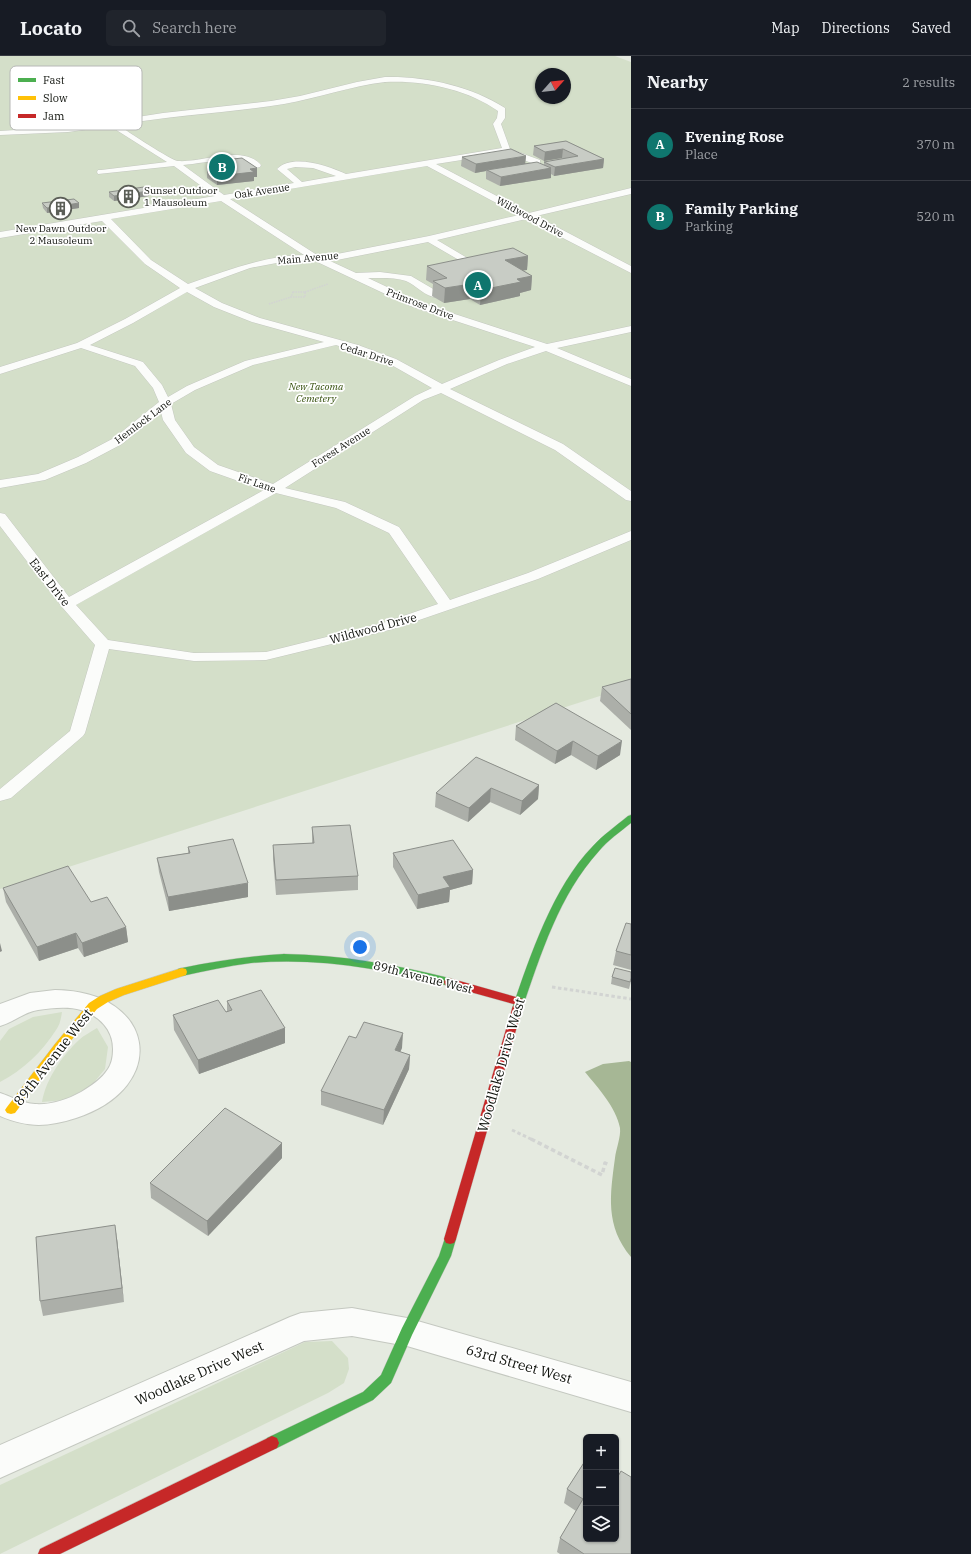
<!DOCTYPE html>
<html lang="en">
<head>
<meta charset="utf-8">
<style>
	body { margin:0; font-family:"IBM Plex Serif",serif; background:#20242c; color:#f1f3f6 }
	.controls { position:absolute; right:12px; bottom:12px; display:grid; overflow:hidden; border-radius:6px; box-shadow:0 1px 3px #0004 }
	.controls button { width:36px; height:36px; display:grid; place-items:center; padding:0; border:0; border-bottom:1px solid #363941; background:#171b24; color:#f1f3f6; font:20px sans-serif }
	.compass { position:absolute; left:535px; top:12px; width:36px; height:36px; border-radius:50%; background:#171b24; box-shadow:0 1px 3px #0004; rotate:63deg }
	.you { position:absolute; left:360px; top:891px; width:14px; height:14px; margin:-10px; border:3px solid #fff; border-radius:50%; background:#1a73e8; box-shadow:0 0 0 6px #1a73e833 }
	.badge { display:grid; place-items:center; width:26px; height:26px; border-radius:50%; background:#0f766e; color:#fff; font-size:13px; font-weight:700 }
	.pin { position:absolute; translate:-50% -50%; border:2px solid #fff; box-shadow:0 1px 4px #0006 }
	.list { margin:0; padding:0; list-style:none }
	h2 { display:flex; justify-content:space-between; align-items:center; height:52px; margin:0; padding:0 16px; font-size:17px }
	h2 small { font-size:13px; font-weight:400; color:#9ea1a6 }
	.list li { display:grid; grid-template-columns:26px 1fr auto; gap:12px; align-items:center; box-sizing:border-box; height:72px; padding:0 16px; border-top:1px solid #363941 }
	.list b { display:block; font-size:15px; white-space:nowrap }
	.list p { margin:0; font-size:13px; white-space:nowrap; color:#9ea1a6 }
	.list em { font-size:13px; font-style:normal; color:#9ea1a6 }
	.icon { flex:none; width:22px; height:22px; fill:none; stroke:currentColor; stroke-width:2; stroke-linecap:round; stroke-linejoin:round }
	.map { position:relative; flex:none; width:631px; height:1498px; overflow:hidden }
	header { display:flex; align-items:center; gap:24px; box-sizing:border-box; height:56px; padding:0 20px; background:#171b24; border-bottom:1px solid #363941 }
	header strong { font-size:19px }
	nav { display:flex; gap:22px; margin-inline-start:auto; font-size:14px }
	.search { width:280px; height:36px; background:#20242c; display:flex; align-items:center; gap:10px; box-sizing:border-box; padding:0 14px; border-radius:6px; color:#9ea1a6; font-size:15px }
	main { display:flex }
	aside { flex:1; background:#171b24 }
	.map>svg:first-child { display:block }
	.green { fill:#d4dfc9; fill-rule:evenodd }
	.water { fill:#a6b795 }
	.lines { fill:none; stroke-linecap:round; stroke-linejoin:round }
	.lane-casing { stroke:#c4c8c0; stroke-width:1 }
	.street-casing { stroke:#c4c8c0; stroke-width:2 }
	.fast-casing { stroke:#c4c8c0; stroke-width:1 }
	.slow-casing { stroke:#c4c8c0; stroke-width:1 }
	.jam-casing { stroke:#c4c8c0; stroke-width:1 }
	.path-far2 { stroke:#d2d4d2; stroke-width:1.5; stroke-dasharray:1.5 1; stroke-linecap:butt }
	.path-far1 { stroke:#d2d4d2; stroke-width:3; stroke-dasharray:3.5 2.5; stroke-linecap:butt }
	.path { stroke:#d2d4d2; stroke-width:3.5; stroke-dasharray:4.5 3; stroke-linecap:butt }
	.lane { fill:#fbfcfa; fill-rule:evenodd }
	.street { fill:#fbfcfa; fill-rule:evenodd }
	.fast { fill:#4caf50; fill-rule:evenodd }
	.slow { fill:#ffc107; fill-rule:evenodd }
	.jam { fill:#c62828; fill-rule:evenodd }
	.wall { fill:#acafa9 }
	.shaded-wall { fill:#8c8f8a }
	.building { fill:#c8ccc5; stroke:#8c8f8a }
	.labels { text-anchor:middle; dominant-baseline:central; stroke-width:3.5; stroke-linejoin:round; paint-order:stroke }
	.far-poi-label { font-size:10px; fill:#10130d; stroke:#fff; text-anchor:start }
	.far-street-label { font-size:10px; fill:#10130d; stroke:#fff }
	.far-park-label { font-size:10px; font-style:italic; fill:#334e0a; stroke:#fff }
	.street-label { font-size:12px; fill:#10130d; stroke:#fff }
	.near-street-label { font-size:14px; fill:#10130d; stroke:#fff }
	.key { fill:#fff; stroke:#b7b8b6; stroke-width:1 }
	.key-label { font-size:11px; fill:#10130d }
</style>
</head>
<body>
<header>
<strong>Locato</strong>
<div class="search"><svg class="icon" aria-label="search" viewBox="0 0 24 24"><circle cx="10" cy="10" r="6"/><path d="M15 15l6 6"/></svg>Search here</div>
<nav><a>Map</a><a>Directions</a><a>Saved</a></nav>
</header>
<main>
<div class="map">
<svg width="631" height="1498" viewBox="0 0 631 1498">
	<rect width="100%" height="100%" fill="#e5eae0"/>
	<!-- green -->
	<g class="green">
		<path d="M0,0H615L631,6V630L0,833ZM541,18H565V42H541Z"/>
		<path d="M62,956C61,962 60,969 56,974C42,996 23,1014 0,1026V985L9,973L33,961Z"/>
		<path d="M97,972L108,991L105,1013L91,1030L64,1044L42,1046C46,1023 62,1000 79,984C84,979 91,976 97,972Z"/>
		<path d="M332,1285L348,1302L349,1313L344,1327L328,1337L0,1498V1429L305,1286Z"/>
	</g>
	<!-- water -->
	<path class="water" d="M629,1005L631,1006V1201C605,1170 610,1139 615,1102C616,1093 621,1081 620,1072C616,1051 598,1032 585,1016L603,1008Z"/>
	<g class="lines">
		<defs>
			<path id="lane" d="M385,21C425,20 471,30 505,52V62L501,68L510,93L540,104V108H534L506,97L436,108L529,157L631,132V138L536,160L631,210V217L526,163L437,184L474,206L476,208L471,211L428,186L337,204H328L356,217L380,216L411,220L440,237L441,239L440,241C428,244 416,229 406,225C395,221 379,222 368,222L421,247L547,288L631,270V276L557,292L631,323V330L546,295L507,308L450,333L563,388L631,435V445L626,444L555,394L441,337L423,344L285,432L345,446L399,471L450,544L528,517L631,475V484L538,523L393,573L266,604L194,605L109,593L85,677L83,680L11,742L0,745V733L70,675L95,589L62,551L0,470V457L5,458L69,541L264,434L210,415L186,397L163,364L161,356L122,388L86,407L45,424L0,432V424L38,418L78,401L114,382L159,346L153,332L135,310L81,292L0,318V311L77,287L125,263L180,232L145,208L102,165L0,182V176L215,140L174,110L98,118L97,116L98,114H101L167,106L110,70L68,76L0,79V75L80,70L163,57L271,45L300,40L357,26ZM385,26C423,24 467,33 498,55L497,62L493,68L502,92L346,118C329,110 292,97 277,113L294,127L224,139L183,109C198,108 239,99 251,108L241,110L240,112L244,114L260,111L261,109C243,88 202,107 178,105C172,105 127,75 118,69C173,59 229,57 284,48C318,42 351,30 385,26ZM427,110L519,159L429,180L337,198L317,199L230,143ZM295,111L313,112L336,120L302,126L287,113ZM221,145L304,199C263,200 226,215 188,228L151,204L111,163ZM313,204L413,251L535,291L499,304L442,328L396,303L358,289L260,262L222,247L195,232L250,212L287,205ZM187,236L214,251L252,266L324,286L245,305L187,330L168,341L162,329L143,306L90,289L133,267ZM336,289L388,307L432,332L415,340L273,428L218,409L194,391L175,364L171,348L195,334L253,309ZM276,437L336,452L389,477L438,548L383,567L266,596L194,597L108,584L76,549Z"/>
			<g id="street">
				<path d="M55,934C156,935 171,1031 76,1062C48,1071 28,1072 0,1060V1037C12,1041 22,1047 35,1048C50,1049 67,1044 81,1036C91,1030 102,1023 108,1013C112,1007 113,1000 113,993C113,973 99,960 81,954C68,950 51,952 38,954C24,956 14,966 0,970V948L30,937Z"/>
				<path d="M352,1252L407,1262L631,1326V1356L407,1290L352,1280L304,1285L0,1422V1389L290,1261L301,1257Z"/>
			</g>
			<g id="fast">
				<path d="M631,759V767C620,776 608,784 599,795C559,839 541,898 522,953L521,956L517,957L513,956L512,953C530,900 553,831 593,790C603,779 616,770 628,760Z"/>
				<path d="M284,898C342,899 392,908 449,922L453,923L454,926L453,929L449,930C384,913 318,901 251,907C228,910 205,915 182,920L178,919L177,916L178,913L182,912C216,905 249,900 284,898Z"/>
				<path d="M450,1178L454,1179L456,1183L451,1200L412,1279L391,1327L373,1344L277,1392L272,1394L267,1392L265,1387L267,1382L363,1336L381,1319L402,1272L439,1200L446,1179Z"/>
			</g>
			<path id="slow" d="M182,912L186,913L187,916L186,919L124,939L108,946L97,953L63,994L15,1057L11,1058L7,1057L5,1054L7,1051L55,988L89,947L100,940L116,933Z"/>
			<g id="jam">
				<path d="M449,922L523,943L524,946L523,949L519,950L522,953L456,1183L454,1187L450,1188L446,1187L444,1183L512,953L513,950L517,949L445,929L444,926L445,923Z"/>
				<path d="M272,1380L277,1382L279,1387L277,1392L60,1498H38L40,1493Z"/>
			</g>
		</defs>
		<!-- lane casing -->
		<use href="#lane" class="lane-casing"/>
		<!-- street casing -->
		<use href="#street" class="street-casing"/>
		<!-- fast casing -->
		<use href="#fast" class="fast-casing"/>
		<!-- slow casing -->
		<use href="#slow" class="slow-casing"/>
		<!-- jam casing -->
		<use href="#jam" class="jam-casing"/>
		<!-- path-far2 -->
		<g class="path-far2">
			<path d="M293,236H305V241H291Z"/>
			<path d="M305,236L328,228"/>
			<path d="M269,248L291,241"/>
		</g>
		<!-- path-far1 -->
		<g class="path-far1">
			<path d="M552,931L631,943"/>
			<path d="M512,1074L533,1084"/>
		</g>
		<!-- path -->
		<path class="path" d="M531,1083L602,1119L605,1107L609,1109"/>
		<!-- lane -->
		<use href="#lane" class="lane"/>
		<!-- street -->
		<use href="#street" class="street"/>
		<!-- fast -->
		<use href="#fast" class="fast"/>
		<!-- slow -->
		<use href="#slow" class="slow"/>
		<!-- jam -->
		<use href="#jam" class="jam"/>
	</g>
	<!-- wall -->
	<g class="wall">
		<path d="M566,85L604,103L603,112L554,120L551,118V122L500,130L486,123V115L475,117L461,110L462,101L526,100L525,107L544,109V106L563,102H562L544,105L533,99L534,90Z"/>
		<path d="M224,104L257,112V121H254V125L217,129L207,122V113L213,112V109L224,108Z"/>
		<path d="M109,136L149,140L114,145L109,141Z"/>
		<path d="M42,147L79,152L47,157L43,152Z"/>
		<path d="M528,200L527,214H523L532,220L531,234L520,237V240L480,249L470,243L444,247L432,240L433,228L426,224L427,210Z"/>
		<path d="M631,623V674L600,645L602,631Z"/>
		<path d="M556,647L620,699L596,714L571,699L555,708L515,684L516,670Z"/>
		<path d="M476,701L539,729L538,743L520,759L490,746L468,766L435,751L436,737Z"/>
		<path d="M312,771L358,820V834L276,839L273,803V789L312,787Z"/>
		<path d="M188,791L248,841L169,855L159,816L157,802L188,797Z"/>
		<path d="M393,797L473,814L472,828L450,834L449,846L417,853L393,811Z"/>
		<path d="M3,832L91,846L126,871L128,886L84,901L78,892L39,905L6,846Z"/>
		<path d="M631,868V914L613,909L616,895Z"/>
		<path d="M612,921L631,925L629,933L611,928Z"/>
		<path d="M227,945L285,972V987L199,1018L174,974L173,959L226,956L227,955Z"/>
		<path d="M402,992L400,996L410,999L409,1013L383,1069L321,1049V1035Z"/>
		<path d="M282,1102L208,1180L151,1142L150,1127Z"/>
		<path d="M117,1183L124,1246L43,1260L40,1245Z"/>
		<path d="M585,1405L631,1498H560L557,1496L560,1482L576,1455L564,1447L567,1433Z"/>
	</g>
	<!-- shaded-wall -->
	<g class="shaded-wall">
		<path d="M563,93L562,102L544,105L545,96Z"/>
		<path d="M526,100L525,109L487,114L486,115L475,117L476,108Z"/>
		<path d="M604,103L603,112L554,120L555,111Z"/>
		<path d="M257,112V121H254V125L217,129V120Z"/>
		<path d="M551,112V122L500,130L501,121Z"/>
		<path d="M149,135V140L114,145V140Z"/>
		<path d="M79,147V152L47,157V152Z"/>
		<path d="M528,200L527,214L504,218L505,204Z"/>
		<path d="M532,220L531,234L520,237V240L480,249L481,234L517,223Z"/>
		<path d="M471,228L470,243L444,247L445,232Z"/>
		<path d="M573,685L571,699L555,708L557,695Z"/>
		<path d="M622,685L620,699L596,714L598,700Z"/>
		<path d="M539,729L538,743L520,759L522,745Z"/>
		<path d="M491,732L490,746L468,766L469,752Z"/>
		<path d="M473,814L472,828L450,834L449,846L417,853L418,839L443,821Z"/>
		<path d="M248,827V841L169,855L168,841Z"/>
		<path d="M126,871L128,886L84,901L82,887Z"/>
		<path d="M76,877L78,892L39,905L37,891Z"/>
		<path d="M0,887L2,895L0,896Z"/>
		<path d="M285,972V987L199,1018L198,1004Z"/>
		<path d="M403,977L402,992L394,1009L395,994Z"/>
		<path d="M410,999L409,1013L383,1069L384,1054Z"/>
		<path d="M282,1087V1102L208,1180L207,1165Z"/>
		<path d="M115,1169L117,1183L124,1246L122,1232Z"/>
	</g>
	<!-- building -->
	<g class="building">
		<path d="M566,85L604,103L555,111L544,106L578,100L563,93L545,96L534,90Z"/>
		<path d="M511,93L526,100L476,108L462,101Z"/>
		<path d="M242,102L257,112L250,113L254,116L217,120L207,113L217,111L213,109L228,107L224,104Z"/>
		<path d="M537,106L551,112L501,121L487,114Z"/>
		<path d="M144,131L149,135L114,140L109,136Z"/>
		<path d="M74,143L79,147L47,152L42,147Z"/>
		<path d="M513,192L528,200L505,204L532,220L517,223L521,226L481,234L471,228L445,232L433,225L447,222L427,210Z"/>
		<path d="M631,623V658L602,631Z"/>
		<path d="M556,647L622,685L598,700L573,685L557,695L516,670Z"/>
		<path d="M476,701L539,729L522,745L491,732L469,752L436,737Z"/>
		<path d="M350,769L358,820L276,824L273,789L314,787L312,771Z"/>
		<path d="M233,783L248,827L168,841L157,802L190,797L188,791Z"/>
		<path d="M453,784L473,814L443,821L450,831L418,839L393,797Z"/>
		<path d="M68,810L91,846L107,841L126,871L82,887L76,877L37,891L3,832Z"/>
		<path d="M626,867L631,868V899L616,895Z"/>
		<path d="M615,912L631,916V922L630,926L612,921Z"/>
		<path d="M261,934L285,972L198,1004L173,959L218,944L226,956L232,954L227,945Z"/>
		<path d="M364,966L403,977L395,994L410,999L384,1054L321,1035L349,980L356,982Z"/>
		<path d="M225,1052L282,1087L207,1165L150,1127Z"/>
		<path d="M115,1169L122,1232L40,1245L36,1181Z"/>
		<path d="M585,1405H586V1483H616V1424L621,1415L631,1421V1498H584L560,1482L583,1443L567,1433Z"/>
	</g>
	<!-- icons -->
	<defs>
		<symbol id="building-ring" viewBox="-11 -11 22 22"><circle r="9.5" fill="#fff" stroke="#5b5e57" stroke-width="1.5"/><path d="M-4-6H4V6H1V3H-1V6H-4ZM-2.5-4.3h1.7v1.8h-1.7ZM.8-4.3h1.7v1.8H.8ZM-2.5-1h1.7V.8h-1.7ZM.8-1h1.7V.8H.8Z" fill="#5b5e57"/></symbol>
	</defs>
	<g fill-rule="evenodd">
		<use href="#building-ring" x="116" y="128" width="25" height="25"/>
		<use href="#building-ring" x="48" y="140" width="25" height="25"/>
	</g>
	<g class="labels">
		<!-- far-poi labels -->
		<g class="far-poi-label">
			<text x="144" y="134">Sunset Outdoor<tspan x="144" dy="12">1 Mausoleum</tspan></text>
			<text x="61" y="172" text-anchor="middle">New Dawn Outdoor<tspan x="61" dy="12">2 Mausoleum</tspan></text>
		</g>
		<!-- far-street labels -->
		<g class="far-street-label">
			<text transform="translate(262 135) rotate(-9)">Oak Avenue</text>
			<text transform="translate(530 161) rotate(28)">Wildwood Drive</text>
			<text transform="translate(308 202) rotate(-5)">Main Avenue</text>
			<text transform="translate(420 248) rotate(21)">Primrose Drive</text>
			<text transform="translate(367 298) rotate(18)">Cedar Drive</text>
			<text transform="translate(143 365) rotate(-37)">Hemlock Lane</text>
			<text transform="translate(341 391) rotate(-32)">Forest Avenue</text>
			<text transform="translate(257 427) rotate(19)">Fir Lane</text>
		</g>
		<!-- far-park labels -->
		<g class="far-park-label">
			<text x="316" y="330">New Tacoma<tspan x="316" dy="12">Cemetery</tspan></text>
		</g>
		<!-- street labels -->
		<g class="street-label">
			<text transform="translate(50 526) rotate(52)">East Drive</text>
			<text transform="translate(373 572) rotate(-15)">Wildwood Drive</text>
			<text transform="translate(423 921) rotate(14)">89th Avenue West</text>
		</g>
		<!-- near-street labels -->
		<g class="near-street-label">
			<text transform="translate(53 1001) rotate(-52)">89th Avenue West</text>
			<text transform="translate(501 1009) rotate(-74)">Woodlake Drive West</text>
			<text transform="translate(519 1308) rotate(16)">63rd Street West</text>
			<text transform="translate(199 1317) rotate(-24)">Woodlake Drive West</text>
		</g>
	</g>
	<!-- legend -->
	<rect x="10" y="10" width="132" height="64" rx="6" class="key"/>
	<rect x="18" y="22" width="18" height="4" fill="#4caf50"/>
	<rect x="18" y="40" width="18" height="4" fill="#ffc107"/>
	<rect x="18" y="58" width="18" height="4" fill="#c62828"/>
	<g class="key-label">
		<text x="43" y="28">Fast</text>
		<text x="43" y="46">Slow</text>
		<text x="43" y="64">Jam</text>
	</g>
</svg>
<div class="controls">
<button>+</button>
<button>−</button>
<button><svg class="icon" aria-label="layers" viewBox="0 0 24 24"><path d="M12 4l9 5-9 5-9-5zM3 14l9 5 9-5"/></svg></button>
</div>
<svg class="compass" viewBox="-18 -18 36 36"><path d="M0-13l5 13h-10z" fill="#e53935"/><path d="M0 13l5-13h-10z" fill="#9ea1a6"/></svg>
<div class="you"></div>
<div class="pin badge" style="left:478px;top:229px">A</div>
<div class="pin badge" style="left:222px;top:111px">B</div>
</div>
<aside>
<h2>Nearby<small>2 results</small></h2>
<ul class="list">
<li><span class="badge">A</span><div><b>Evening Rose</b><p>Place</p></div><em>370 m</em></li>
<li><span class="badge">B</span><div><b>Family Parking</b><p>Parking</p></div><em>520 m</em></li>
</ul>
</aside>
</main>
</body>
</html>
